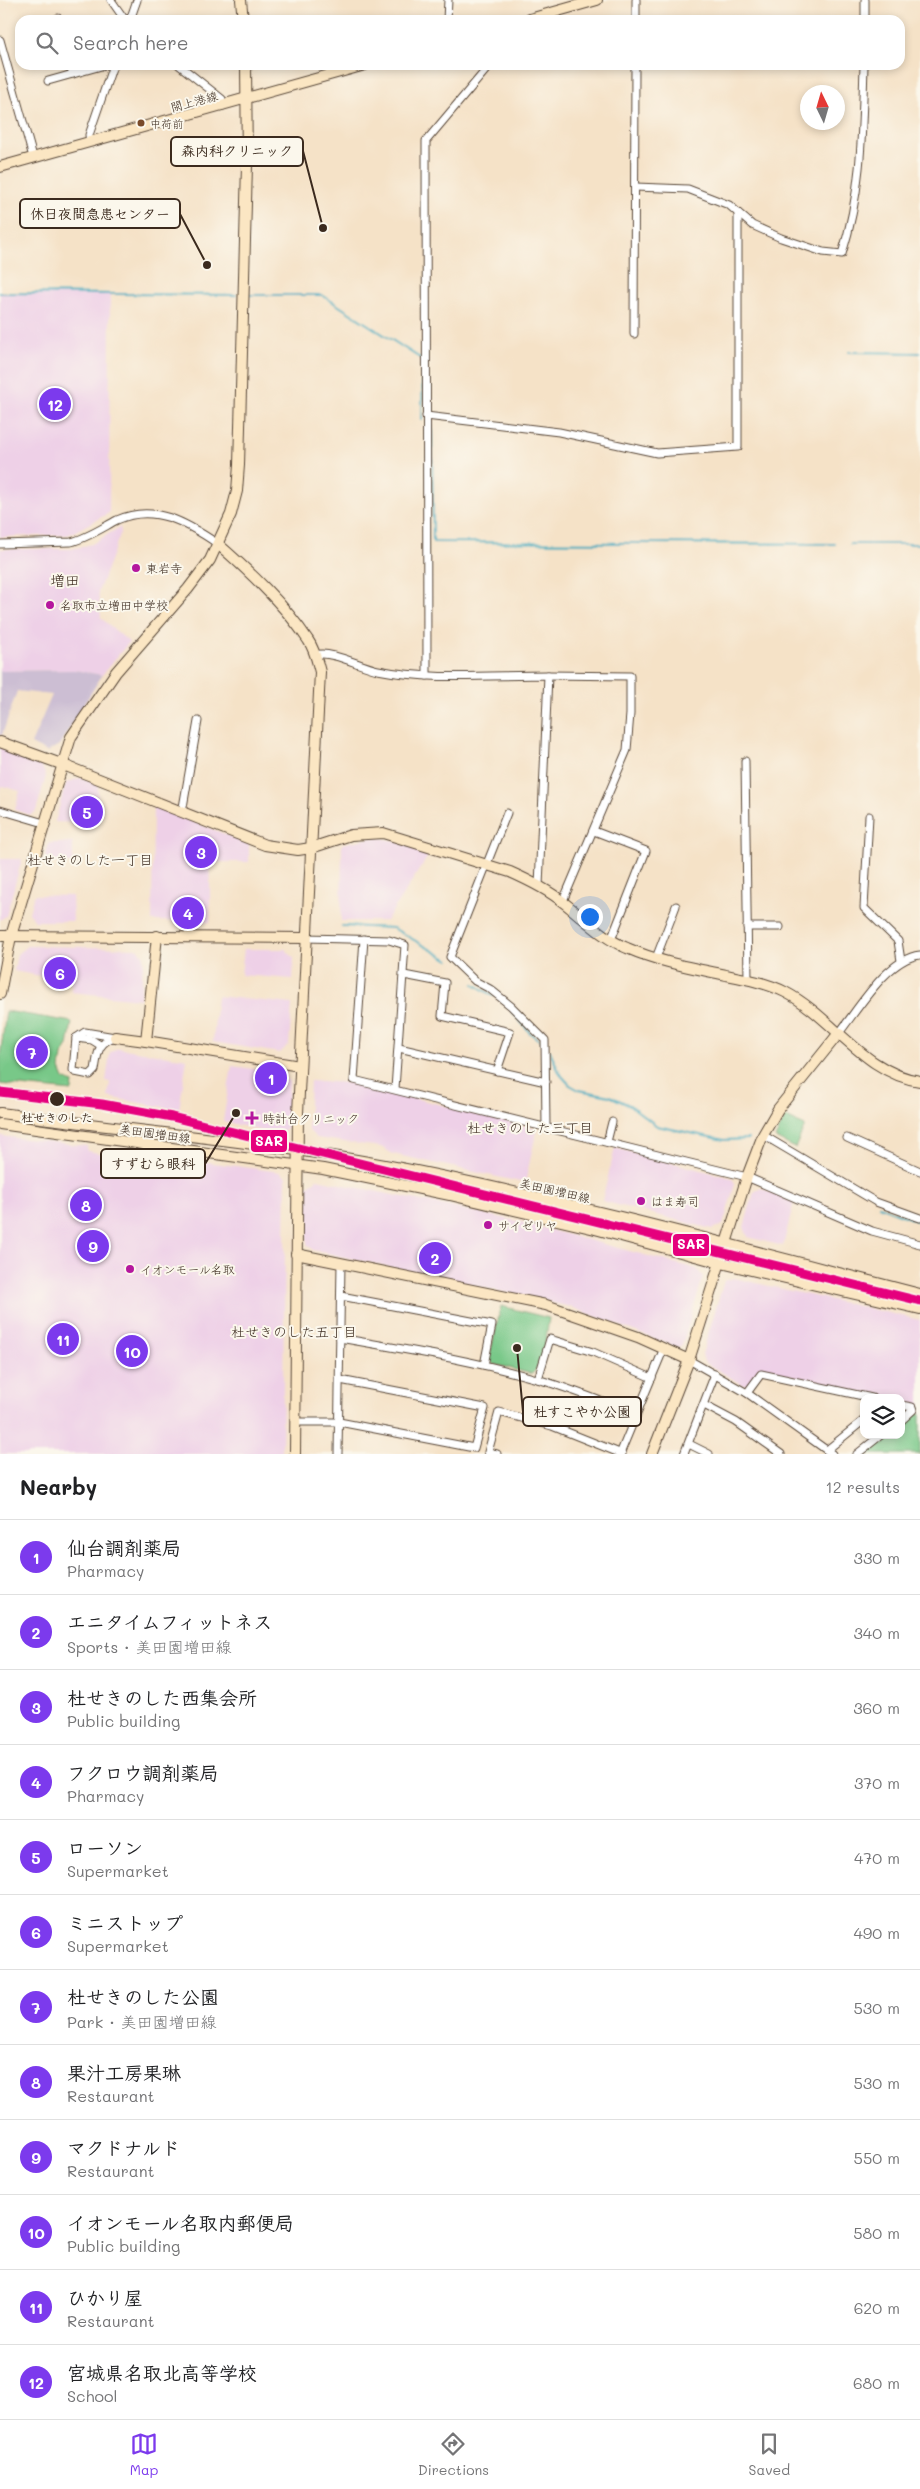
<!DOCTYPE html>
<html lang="en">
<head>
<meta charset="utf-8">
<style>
	body { margin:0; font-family:Mali,"Klee One",sans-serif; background:#f6f6f6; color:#202124 }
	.controls { position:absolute; right:15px; bottom:15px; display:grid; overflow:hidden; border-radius:10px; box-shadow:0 2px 8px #0003 }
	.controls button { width:45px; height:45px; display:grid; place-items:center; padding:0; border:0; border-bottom:1px solid #e0e0e0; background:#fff; color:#202124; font:25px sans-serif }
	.compass { position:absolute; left:800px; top:85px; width:45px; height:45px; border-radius:50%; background:#fff; box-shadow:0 2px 8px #0003; rotate:355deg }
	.you { position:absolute; left:589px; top:916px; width:18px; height:18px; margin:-12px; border:4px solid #fff; border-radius:50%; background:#1a73e8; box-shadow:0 0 0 8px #1a73e833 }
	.badge { display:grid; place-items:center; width:32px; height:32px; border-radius:50%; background:#7c3aed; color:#fff; font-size:16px; font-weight:700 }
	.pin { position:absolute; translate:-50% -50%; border:2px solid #fff; box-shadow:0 1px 5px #0006 }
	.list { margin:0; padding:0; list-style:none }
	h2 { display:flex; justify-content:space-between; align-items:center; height:65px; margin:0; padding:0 20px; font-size:21px }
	h2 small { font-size:16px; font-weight:400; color:#757577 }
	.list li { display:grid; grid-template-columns:32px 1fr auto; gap:15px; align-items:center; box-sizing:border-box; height:75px; padding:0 20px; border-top:1px solid #e0e0e0 }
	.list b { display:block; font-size:19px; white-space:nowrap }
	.list p { margin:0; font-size:16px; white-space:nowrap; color:#757577 }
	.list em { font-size:16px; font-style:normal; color:#757577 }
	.icon { flex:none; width:28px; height:28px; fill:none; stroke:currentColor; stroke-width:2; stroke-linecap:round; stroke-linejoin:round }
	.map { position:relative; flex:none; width:920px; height:1454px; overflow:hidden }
	.search { position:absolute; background:#fff; box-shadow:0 2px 8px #0003; left:15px; right:15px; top:15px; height:55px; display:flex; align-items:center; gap:12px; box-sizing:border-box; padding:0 18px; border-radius:15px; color:#757577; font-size:19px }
	.sheet { height:965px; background:#fff }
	nav { display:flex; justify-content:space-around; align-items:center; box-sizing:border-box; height:70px; border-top:1px solid #e0e0e0; background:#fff; font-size:14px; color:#757577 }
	nav a { display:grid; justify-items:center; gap:2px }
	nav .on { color:#7c3aed }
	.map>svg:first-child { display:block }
	.built { fill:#eed0e7 }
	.industrial { fill:#ccbed3 }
	.green { fill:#78c888; stroke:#5a7953 }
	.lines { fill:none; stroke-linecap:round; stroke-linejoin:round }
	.stream { stroke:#3ea8be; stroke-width:2 }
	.street-casing { stroke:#574637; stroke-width:9 }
	.secondary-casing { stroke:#574637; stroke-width:12 }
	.street { stroke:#fff; stroke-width:7 }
	.secondary { stroke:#fbe6c3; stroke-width:10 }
	.rail-1-casing { stroke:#fbf7ec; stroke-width:12 }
	.rail-1 { stroke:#e5007d; stroke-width:9 }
	.bus-dot { fill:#7a4b2a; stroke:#fbf7ec; stroke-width:2 }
	.poi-dot { fill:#b5179e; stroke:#fbf7ec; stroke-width:2 }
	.stop-dot { fill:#3b2a1e; stroke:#fbf7ec; stroke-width:2 }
	.labels { text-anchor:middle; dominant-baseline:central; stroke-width:4; stroke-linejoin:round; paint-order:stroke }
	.bus-label { font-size:11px; fill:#3b2a1e; stroke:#fbf7ec; text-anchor:start }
	.street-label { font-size:12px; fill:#3b2a1e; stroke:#fbf7ec }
	.poi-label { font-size:12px; fill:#3b2a1e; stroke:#fbf7ec; text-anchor:start }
	.stop-label { font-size:12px; font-weight:bold; fill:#3b2a1e; stroke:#fbf7ec }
	.neighbourhood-label { font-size:14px; fill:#3b2a1e; stroke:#fbf7ec }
	.quarter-label { font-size:15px; fill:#3b2a1e; stroke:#fbf7ec }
	.leader { fill:none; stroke:#3b2a1e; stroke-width:2 }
	.callout-dot { fill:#3b2a1e; stroke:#fbf7ec; stroke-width:2 }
	.callout { fill:#fbf7ec; stroke:#3b2a1e; stroke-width:2 }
	.callout-label { font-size:14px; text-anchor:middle; font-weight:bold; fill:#3b2a1e }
	.line-badge { stroke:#fbf7ec; stroke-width:2 }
	.badge-label { font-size:14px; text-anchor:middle; font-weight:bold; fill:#fff }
</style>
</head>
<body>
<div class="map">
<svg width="920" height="1454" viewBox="0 0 920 1454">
	<rect width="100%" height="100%" fill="#fbf7ec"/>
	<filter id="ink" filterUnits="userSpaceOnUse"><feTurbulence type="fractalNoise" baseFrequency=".02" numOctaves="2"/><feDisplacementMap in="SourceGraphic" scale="10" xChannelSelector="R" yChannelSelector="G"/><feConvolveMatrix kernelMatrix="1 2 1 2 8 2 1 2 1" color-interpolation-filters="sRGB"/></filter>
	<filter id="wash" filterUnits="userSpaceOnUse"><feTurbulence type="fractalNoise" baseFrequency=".0096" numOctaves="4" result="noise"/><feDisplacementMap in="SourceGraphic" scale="20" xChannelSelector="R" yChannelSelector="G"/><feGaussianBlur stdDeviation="1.12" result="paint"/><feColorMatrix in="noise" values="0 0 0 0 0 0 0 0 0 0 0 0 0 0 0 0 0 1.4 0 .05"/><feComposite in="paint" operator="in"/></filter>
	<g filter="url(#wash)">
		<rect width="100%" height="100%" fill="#f5e2c7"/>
		<!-- built -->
		<g class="built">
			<path d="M0,294L110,295L109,513L68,535L0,537Z"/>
			<path d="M120,527L121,532L98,592L101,618L129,642L102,675L74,670L0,671V549H72L92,544Z"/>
			<path d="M0,748L39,761L46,776L36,811L31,815L15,810L20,791L2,786L0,792Z"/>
			<path d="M80,778L98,784L97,823L55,822L66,783Z"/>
			<path d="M153,805L249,844V862H210V922L152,921Z"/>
			<path d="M370,838H382L432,850L386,921H341L342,844Z"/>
			<path d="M49,843H73V863H44Z"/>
			<path d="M0,859H22L6,916L0,920Z"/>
			<path d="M34,895L72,896L73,921H35L29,913Z"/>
			<path d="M27,946L137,948L144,956L140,999L71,992L72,982L14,971L17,954Z"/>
			<path d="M244,949H285L294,958L293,979L241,975Z"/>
			<path d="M217,996L292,1004L289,1044L280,1053L213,1042Z"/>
			<path d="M118,1048L187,1059L179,1110L108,1097L110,1082L106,1081L110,1053Z"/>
			<path d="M232,1066L281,1073L289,1082L287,1128L278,1135L223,1121Z"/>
			<path d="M310,1081L354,1083L537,1129L525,1183L393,1154L381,1147L316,1138L308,1129Z"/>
			<path d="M0,1136L87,1146V1151L118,1156L119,1150L280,1172L286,1177L282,1454H0Z"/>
			<path d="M615,1148L732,1178L735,1184L723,1225L712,1229L602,1201Z"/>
			<path d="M317,1179L517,1221L697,1269L703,1277L682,1346L678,1348L571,1307L313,1250L307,1244V1186Z"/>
			<path d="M761,1188L794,1202L783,1246L748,1237L744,1227L754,1192Z"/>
			<path d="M734,1278L920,1320V1406L901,1402V1398H884L759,1368L749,1384L743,1385L704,1362L702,1354L724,1281Z"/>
		</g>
		<!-- industrial -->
		<path class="industrial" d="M74,670L102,675L59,745L47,752L31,744L52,695L17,691L2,735H0V671Z"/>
		<!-- green -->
		<g class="green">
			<path d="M6,1011L72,1022L68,1046L62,1055L60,1069L64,1079L73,1083L72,1091L0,1084V1057Z"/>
			<path d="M785,1117L805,1126L795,1148L775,1138Z"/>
			<path d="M501,1306L549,1318C547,1333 543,1364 532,1374L493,1364L489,1359Z"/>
			<path d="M920,1413V1454H864L888,1435H901V1426Z"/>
		</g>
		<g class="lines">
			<!-- stream -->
			<g class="stream">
				<path d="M0,293L236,295"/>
				<path d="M248,295H322L423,360L422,420"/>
				<path d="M849,352L920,353"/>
				<path d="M432,425L433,542L835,544"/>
				<path d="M850,544H920"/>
				<path d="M342,926L393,928L449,960"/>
				<path d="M474,984L493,996"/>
				<path d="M512,1011L530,1033L542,1042"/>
				<path d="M550,1051L560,1074L570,1085L579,1090L610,1096L631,1106L657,1126L724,1140L749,1139"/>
				<path d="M879,1206L920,1222"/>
			</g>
		</g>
	</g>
	<g filter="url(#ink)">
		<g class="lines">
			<defs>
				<g id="street">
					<path d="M111,0L125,20"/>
					<path d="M58,18L59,20"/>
					<path d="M130,20L137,0"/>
					<path d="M447,20L448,0"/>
					<path d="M636,20V0"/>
					<path d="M865,20V0"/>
					<path d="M0,40L33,157"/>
					<path d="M70,65L73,74"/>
					<path d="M179,65L222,99L223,106"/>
					<path d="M48,81L105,65"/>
					<path d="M90,142L89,135L113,65"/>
					<path d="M635,187L688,189L729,205L752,225L781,238L823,252L842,254C862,191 862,131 864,65"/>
					<path d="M634,334L635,65"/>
					<path d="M426,416L559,432L657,453L738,447V213"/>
					<path d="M0,544L71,542C87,538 102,528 117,520C154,503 187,523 218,544"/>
					<path d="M316,655C330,650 362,667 378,670C433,681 492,675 548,675L539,886"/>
					<path d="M548,675L630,676V714L627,750L563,901"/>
					<path d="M427,676L426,141L490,65"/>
					<path d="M745,761L748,980"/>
					<path d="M0,810L44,823"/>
					<path d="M182,813L198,721"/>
					<path d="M507,813L450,957L475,981L490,989L511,1006L545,1040L546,1127"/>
					<path d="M869,816L864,908L898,941L901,961"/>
					<path d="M594,831L646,851L611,940"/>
					<path d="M747,927H780"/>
					<path d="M306,938L389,940L405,945L395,1089"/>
					<path d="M364,939L354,1080L747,1177L872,1231L920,1244"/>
					<path d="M656,958L676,906"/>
					<path d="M404,975L445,983L442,1016L510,1032L497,1071"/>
					<path d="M85,1032L115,1037C97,1043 98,1053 95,1070L90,1075L75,1072L73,1070L76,1038Z"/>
					<path d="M839,1033C859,1008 887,959 920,955"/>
					<path d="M76,1038L92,1040L100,1045"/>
					<path d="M399,1048L546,1082"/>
					<path d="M763,1135L876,1202L920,1218"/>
					<path d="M847,1138L920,1171"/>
					<path d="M607,1142L612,1122"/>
					<path d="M341,1296L492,1325L484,1365"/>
					<path d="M340,1338C406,1350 473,1360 537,1379C572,1389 604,1402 637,1415"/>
					<path d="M689,1360L747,1393L761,1374L872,1398"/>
					<path d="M538,1379L550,1339L593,1352L652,1378"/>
					<path d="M747,1393L832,1454"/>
					<path d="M704,1405L736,1422L781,1454"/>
					<path d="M901,1405L912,1407L913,1410L901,1421"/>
					<path d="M295,1422H339L474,1448L485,1408L340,1380"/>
					<path d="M689,1444L709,1454"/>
					<path d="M827,1450L864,1420"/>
					<path d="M338,1454L341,1263"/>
					<path d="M497,1454L488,1452L499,1412L552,1426L622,1454"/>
					<path d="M620,1454L664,1348"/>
					<path d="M684,1454L715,1374"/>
					<path d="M857,1454L881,1435"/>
				</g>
				<g id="secondary">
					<path d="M241,0L243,20"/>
					<path d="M526,20L597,0"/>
					<path d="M0,167L365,65"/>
					<path d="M218,544C250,572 284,604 308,640C315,650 317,661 320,672L298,1113L295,1454"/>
					<path d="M0,742L61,764L265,845L298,850L311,848L351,835L383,833L510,872C528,880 547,889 563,902C584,918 602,938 627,948C659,962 693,968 726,975C746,979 767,983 785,992C832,1016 865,1074 920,1081"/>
					<path d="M0,936L306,938"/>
					<path d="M157,936L146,1041L300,1066"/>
					<path d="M0,994L11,936L71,737L116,672L188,589L210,560L231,514L237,491L239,465L247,165L246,65"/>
					<path d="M115,1037L146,1041"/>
					<path d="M0,1113C138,1131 279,1143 416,1171C585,1205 753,1251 920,1294"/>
					<path d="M0,1124L323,1169L450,1195L595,1229L721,1263L920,1309"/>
					<path d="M296,1254L546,1305L638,1337L689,1360"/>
					<path d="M652,1454L689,1360L747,1177L763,1135L778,1109L839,1033"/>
				</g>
			</defs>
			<!-- street casing -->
			<use href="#street" class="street-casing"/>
			<!-- secondary casing -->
			<use href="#secondary" class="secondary-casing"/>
			<!-- street -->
			<use href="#street" class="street"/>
			<!-- secondary -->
			<use href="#secondary" class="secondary"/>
			<defs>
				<path id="rail-1" d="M0,1092L102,1104L172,1117L920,1301"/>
			</defs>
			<!-- rail-1 casing -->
			<use href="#rail-1" class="rail-1-casing"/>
			<!-- rail-1 -->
			<use href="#rail-1" class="rail-1"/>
		</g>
	</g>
	<!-- markers -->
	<circle class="bus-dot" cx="141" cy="123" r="4.5"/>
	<g class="poi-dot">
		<circle cx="136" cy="568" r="5"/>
		<circle cx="50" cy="605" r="5"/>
		<path d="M249.5 1110.5h5v5h5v5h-5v5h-5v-5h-5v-5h5z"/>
		<circle cx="641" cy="1201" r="5"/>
		<circle cx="488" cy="1225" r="5"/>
		<circle cx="130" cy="1269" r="5"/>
	</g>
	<circle class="stop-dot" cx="57" cy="1099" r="8"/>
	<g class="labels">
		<!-- bus labels -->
		<g class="bus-label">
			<text x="150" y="123">中荷前</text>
		</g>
		<!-- street labels -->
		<g class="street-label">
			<text transform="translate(194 101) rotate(-15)">閖上港線</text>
			<text transform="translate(155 1133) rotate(8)">美田園増田線</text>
			<text transform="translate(555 1190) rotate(13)">美田園増田線</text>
		</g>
		<!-- poi labels -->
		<g class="poi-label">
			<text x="146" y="568">東岩寺</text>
			<text x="60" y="605">名取市立増田中学校</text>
			<text x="263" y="1118">時計台クリニック</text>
			<text x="651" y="1201">はま寿司</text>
			<text x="498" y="1225">サイゼリヤ</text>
			<text x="140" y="1269">イオンモール名取</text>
		</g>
		<!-- stop labels -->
		<g class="stop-label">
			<text x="57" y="1117">杜せきのした</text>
		</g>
		<!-- neighbourhood labels -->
		<g class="neighbourhood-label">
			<text x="90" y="859">杜せきのした一丁目</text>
			<text x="530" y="1127">杜せきのした三丁目</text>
			<text x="294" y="1331">杜せきのした五丁目</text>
		</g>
		<!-- quarter labels -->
		<g class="quarter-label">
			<text x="65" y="580">増田</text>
		</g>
	</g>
	<!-- callouts -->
	<path class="leader" d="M323 228L303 151M207 265L180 214M236 1113L205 1164M517 1348L523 1412"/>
	<g class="callout-dot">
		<circle cx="323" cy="228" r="5"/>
		<circle cx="207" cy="265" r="5"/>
		<circle cx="236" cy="1113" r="5"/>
		<circle cx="517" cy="1348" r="5"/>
	</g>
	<g class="callout">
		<rect x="171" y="137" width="132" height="29" rx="5"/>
		<rect x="20" y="199" width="160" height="29" rx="5"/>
		<rect x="101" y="1149" width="104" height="29" rx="5"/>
		<rect x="523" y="1397" width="118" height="29" rx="5"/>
	</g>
	<g class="callout-label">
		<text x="237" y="156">森内科クリニック</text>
		<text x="100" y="219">休日夜間急患センター</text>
		<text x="153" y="1169">すずむら眼科</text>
		<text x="582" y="1417">杜すこやか公園</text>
	</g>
	<g class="line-badge">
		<rect x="250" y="1129" width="38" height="24" rx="5" fill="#e5007d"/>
		<rect x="672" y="1233" width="38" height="24" rx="5" fill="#e5007d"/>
	</g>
	<g class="badge-label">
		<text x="269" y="1146">SAR</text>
		<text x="691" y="1249">SAR</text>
	</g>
</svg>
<div class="controls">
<button><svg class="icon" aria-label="layers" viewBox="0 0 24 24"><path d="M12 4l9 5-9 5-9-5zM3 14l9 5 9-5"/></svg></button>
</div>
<svg class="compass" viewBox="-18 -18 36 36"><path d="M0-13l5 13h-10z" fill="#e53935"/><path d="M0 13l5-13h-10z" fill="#757577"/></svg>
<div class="you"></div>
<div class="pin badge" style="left:271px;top:1078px">1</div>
<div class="pin badge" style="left:435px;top:1258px">2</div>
<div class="pin badge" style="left:201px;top:852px">3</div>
<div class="pin badge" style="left:188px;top:913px">4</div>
<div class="pin badge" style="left:87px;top:812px">5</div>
<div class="pin badge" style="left:60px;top:973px">6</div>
<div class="pin badge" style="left:32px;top:1052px">7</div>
<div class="pin badge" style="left:86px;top:1205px">8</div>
<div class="pin badge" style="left:93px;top:1246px">9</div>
<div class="pin badge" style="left:132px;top:1351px">10</div>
<div class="pin badge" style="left:63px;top:1339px">11</div>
<div class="pin badge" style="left:55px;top:404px">12</div>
<div class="search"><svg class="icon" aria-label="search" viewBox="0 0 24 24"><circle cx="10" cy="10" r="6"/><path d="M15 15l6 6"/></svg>Search here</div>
</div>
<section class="sheet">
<h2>Nearby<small>12 results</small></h2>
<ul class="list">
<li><span class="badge">1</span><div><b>仙台調剤薬局</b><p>Pharmacy</p></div><em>330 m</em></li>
<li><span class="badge">2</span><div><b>エニタイムフィットネス</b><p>Sports · 美田園増田線</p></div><em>340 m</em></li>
<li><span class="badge">3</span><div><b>杜せきのした西集会所</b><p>Public building</p></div><em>360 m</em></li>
<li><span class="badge">4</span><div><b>フクロウ調剤薬局</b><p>Pharmacy</p></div><em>370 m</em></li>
<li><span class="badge">5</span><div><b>ローソン</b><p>Supermarket</p></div><em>470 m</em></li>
<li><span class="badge">6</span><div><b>ミニストップ</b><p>Supermarket</p></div><em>490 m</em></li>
<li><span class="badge">7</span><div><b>杜せきのした公園</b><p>Park · 美田園増田線</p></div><em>530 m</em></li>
<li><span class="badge">8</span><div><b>果汁工房果琳</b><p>Restaurant</p></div><em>530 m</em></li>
<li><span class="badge">9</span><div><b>マクドナルド</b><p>Restaurant</p></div><em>550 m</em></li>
<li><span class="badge">10</span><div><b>イオンモール名取内郵便局</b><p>Public building</p></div><em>580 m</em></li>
<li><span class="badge">11</span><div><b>ひかり屋</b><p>Restaurant</p></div><em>620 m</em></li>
<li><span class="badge">12</span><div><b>宮城県名取北高等学校</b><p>School</p></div><em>680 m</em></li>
</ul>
</section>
<nav>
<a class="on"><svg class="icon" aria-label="map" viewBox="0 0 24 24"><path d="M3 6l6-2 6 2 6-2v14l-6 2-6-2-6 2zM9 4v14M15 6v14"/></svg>Map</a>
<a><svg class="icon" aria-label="directions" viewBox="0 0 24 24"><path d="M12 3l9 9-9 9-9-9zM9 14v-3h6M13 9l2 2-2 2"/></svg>Directions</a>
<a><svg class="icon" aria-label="saved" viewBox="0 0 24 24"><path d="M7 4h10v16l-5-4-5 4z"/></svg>Saved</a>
</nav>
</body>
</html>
